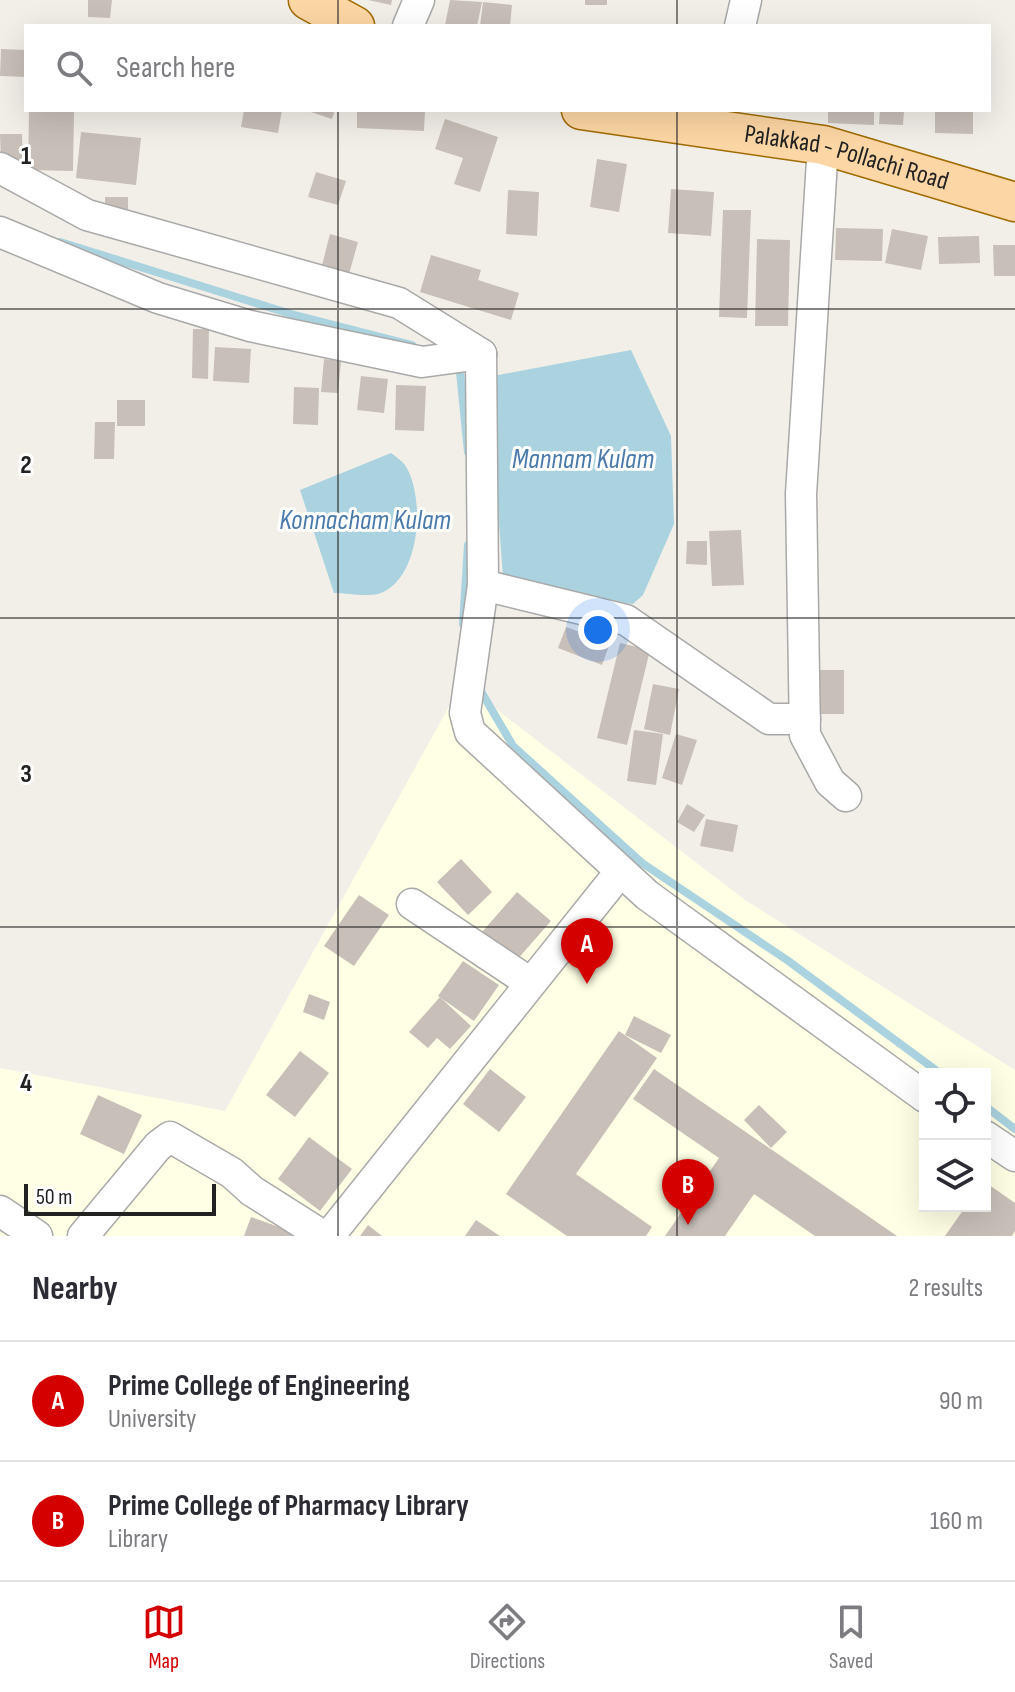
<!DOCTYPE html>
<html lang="en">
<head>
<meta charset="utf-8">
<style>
	body { margin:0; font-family:"Sofia Sans Condensed",sans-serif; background:#f7f7f7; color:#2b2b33 }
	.controls { position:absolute; right:24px; bottom:24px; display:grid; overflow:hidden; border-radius:0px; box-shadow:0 8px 32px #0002 }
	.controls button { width:72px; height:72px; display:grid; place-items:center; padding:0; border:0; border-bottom:2px solid #e1e1e2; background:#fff; color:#2b2b33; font:40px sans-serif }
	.scale { position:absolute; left:24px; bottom:20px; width:192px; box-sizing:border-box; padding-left:8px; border:4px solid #222; border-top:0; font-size:22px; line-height:28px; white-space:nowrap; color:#222; -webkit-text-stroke:6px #fff; paint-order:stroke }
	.you { position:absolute; left:598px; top:630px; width:28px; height:28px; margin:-20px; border:6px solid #fff; border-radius:50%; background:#1a73e8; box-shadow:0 0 0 12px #1a73e833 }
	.badge { display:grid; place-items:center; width:52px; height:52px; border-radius:50%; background:#d40000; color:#fff; font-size:26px; font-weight:700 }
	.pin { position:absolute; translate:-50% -66px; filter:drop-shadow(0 2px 4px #0008) }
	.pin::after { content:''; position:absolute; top:42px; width:28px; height:24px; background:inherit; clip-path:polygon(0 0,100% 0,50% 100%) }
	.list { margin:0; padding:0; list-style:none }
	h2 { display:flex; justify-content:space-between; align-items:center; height:104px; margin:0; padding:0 32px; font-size:34px }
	h2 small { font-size:26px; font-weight:400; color:#7c7c81 }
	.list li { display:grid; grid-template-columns:52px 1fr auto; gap:24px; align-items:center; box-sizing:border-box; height:120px; padding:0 32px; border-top:2px solid #e1e1e2 }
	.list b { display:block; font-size:30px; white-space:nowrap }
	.list p { margin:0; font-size:26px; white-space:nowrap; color:#7c7c81 }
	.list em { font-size:26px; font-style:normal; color:#7c7c81 }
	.icon { flex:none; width:44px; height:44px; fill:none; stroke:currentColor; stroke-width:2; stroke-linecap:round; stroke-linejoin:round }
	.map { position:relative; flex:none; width:1015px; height:1236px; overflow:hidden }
	.search { position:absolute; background:#fff; box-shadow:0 8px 32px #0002; left:24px; right:24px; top:24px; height:88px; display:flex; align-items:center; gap:20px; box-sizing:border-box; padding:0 28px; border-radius:0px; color:#7c7c81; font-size:30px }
	.sheet { height:344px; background:#fff }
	nav { display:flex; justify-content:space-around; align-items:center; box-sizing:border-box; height:112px; border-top:2px solid #e1e1e2; background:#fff; font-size:22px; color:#7c7c81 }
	nav a { display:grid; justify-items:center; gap:4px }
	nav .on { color:#d40000 }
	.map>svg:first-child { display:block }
	.education { fill:#ffffe5; fill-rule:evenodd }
	.water { fill:#aad3df }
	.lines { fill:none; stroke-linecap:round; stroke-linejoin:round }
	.stream { stroke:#aad3df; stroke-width:8 }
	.building { fill:#c7bfb8 }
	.minor-casing { stroke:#a9a9a9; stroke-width:33 }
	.major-casing { stroke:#a06b00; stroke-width:41 }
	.minor { stroke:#fff; stroke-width:30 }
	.major { stroke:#fcd6a4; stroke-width:38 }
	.grid { fill:none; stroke:#222; stroke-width:2; stroke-opacity:0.55 }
	.labels { text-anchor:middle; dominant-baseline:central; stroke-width:6; stroke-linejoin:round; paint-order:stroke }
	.street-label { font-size:26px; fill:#222; stroke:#fff }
	.water-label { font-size:28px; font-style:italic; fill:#4a7aab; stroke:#fff }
	.grid-label { font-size:26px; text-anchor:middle; font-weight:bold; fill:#222; stroke:#fff; stroke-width:6; stroke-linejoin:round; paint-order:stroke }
</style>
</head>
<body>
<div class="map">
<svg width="1015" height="1236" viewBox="0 0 1015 1236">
	<rect width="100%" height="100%" fill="#f2efe9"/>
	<!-- education -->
	<path class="education" d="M462,683L745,900L1015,1070V1236H0V1068L225,1111ZM925,1074H985V1206H925Z"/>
	<!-- water -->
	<g class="water">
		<path d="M631,350L671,436L674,524L643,595L633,604L570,596L503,577L488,377Z"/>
		<path d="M391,453C395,456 402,461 405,465C426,497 421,581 378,594C366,597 347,593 334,593L300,490Z"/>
	</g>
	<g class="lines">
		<!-- stream -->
		<g class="stream">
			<path d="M60,242L291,314L412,345"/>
			<path d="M459,362L468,452"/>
			<path d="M463,624L468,545"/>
			<path d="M479,688L513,746L642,863L787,960L941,1074"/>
			<path d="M985,1106L1015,1129"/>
		</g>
	</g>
	<!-- building -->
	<g class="building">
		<path d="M88,0H112L110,18L88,17Z"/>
		<path d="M368,0H392L391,5Z"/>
		<path d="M450,0L482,2L477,26L445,25Z"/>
		<rect x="585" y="0" width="22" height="5"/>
		<path d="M483,2L512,5L510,26H480Z"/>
		<path d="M1,49L26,50V77L0,76Z"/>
		<path d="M29,110H74L73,171L28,170Z"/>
		<path d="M244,110H282L278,133L241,127Z"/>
		<path d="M305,110H335L332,119Z"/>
		<path d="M357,110H425L424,131L357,128Z"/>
		<path d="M828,110H874V125L828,123Z"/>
		<path d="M880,110H904L903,125L879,124Z"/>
		<path d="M935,110H973V134L935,133Z"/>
		<path d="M445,119L498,137L480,192L454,184L463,158L435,149Z"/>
		<path d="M81,132L141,138L136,185L76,178Z"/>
		<path d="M0,134H22L23,161H1Z"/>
		<path d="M597,159L627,164L619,212L590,207Z"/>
		<path d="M316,172L346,181L338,205L308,197Z"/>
		<path d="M671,189L714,192L711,236L668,233Z"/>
		<path d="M508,190L539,192L537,236L506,234Z"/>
		<rect x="105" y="197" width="23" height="22"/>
		<path d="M723,210H751L747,318L719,317Z"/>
		<path d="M836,228L883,229L882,261L835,260Z"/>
		<path d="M892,229L928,236L921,270L885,263Z"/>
		<path d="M330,234L358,242L346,285L319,277Z"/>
		<path d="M979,236L980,263L939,264L938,237Z"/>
		<path d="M757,239L790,240L788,326H755Z"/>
		<path d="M993,245H1015V276H994Z"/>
		<path d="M431,255L481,270L478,280L519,293L511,320L420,292Z"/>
		<path d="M193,329H209L208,379L192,378Z"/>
		<path d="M215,347L251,349L249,383L213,381Z"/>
		<path d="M324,359L341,361L338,393L321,392Z"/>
		<path d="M361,376L388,379L384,413L357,410Z"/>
		<path d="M396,385L426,386L424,431L395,430Z"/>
		<path d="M294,387L319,388L318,425L293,424Z"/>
		<rect x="117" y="400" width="28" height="26"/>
		<path d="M95,422H115L114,459H94Z"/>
		<path d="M741,530L744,585L712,586L709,531Z"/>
		<path d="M687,541H707V565L686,564Z"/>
		<path d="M566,627L610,643L602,665L558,648Z"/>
		<path d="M620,643L650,650L627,745L597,738Z"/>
		<rect x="814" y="670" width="30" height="44"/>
		<path d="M653,684L679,689L670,735L644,729Z"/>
		<path d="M634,730L663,734L656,785L627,781Z"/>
		<path d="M676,734L697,740L682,785L662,778Z"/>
		<path d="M687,804L705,815L694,832L677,822Z"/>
		<path d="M706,819L738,825L733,852L700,846Z"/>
		<path d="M461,859L492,892L468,915L437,882Z"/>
		<path d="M517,892L551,921L516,961L482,932Z"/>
		<path d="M359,895L389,915L354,966L324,946Z"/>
		<path d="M463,961L499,985L474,1021L438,996Z"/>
		<path d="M309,994L330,1002L324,1020L303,1012Z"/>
		<path d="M440,997L471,1026L450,1049L437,1038L428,1048L409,1032Z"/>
		<path d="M634,1016L671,1035L661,1053L625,1035Z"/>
		<path d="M619,1031L657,1058L576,1174L652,1227L646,1236H567L506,1194Z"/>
		<path d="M300,1051L329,1073L295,1117L266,1095Z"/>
		<path d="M490,1069L526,1097L499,1132L463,1104Z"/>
		<path d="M654,1069L778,1154L897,1236H815L754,1194L725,1236H665L719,1158L633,1099Z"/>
		<path d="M98,1095L142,1115L124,1154L80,1134Z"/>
		<path d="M759,1105L787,1132L771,1148L744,1120Z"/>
		<path d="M309,1137L352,1169L320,1211L278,1179Z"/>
		<path d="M985,1182L1015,1203V1231L1012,1236H945L966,1206H985Z"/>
		<path d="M251,1217L296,1233L295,1236H244Z"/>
		<path d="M476,1220L500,1236H465Z"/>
		<path d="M368,1225L382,1236H360Z"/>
	</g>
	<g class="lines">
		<defs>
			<g id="minor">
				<path d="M408,26L419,0"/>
				<path d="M740,26L746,0"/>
				<path d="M823,145L801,494L805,735L830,782L846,796"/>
				<path d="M0,168L87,215L399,303L481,354"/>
				<path d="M0,232L158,298L250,326L422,362L481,354"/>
				<path d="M481,354L483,585L465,713L470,732L647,895L925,1097"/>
				<path d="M483,585L626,620L769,719H805"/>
				<path d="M412,904L529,982"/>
				<path d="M985,1136L1015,1156"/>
				<path d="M0,1211L37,1236"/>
				<path d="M83,1236L158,1146L170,1137L232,1173L252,1191L323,1236"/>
				<path d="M329,1236L620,872"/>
			</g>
			<g id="major">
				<path d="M308,0L355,26"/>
				<path id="s1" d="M581,110L823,145L1015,202"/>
			</g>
		</defs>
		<!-- minor casing -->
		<use href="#minor" class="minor-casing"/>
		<!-- major casing -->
		<use href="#major" class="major-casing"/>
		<!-- minor -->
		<use href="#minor" class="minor"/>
		<!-- major -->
		<use href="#major" class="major"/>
	</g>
	<!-- grid -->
	<path class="grid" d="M338,0V26M677,0V26M338,110V1236M677,110V1236M0,309H1015M0,618H1015M0,927H1015"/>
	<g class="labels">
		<!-- street labels -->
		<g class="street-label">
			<text stroke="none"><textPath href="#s1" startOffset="270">Palakkad - Pollachi Road</textPath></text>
		</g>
		<!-- water labels -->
		<g class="water-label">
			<text x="583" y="459">Mannam Kulam</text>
			<text x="365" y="520">Konnacham Kulam</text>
		</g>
	</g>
	<g class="grid-label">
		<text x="26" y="164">1</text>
		<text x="26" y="473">2</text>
		<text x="26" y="782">3</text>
		<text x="26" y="1091">4</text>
	</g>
</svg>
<div class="controls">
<button><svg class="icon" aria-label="locate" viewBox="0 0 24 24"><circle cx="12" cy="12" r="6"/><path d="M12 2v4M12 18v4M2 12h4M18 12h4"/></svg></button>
<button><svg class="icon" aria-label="layers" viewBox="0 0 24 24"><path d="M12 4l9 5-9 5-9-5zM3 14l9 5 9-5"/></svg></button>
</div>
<div class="scale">50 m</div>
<div class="you"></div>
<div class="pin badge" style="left:587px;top:984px">A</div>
<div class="pin badge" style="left:688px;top:1225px">B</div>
<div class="search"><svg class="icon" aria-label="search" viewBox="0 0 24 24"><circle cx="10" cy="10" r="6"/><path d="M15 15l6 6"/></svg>Search here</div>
</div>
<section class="sheet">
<h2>Nearby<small>2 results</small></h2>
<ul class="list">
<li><span class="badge">A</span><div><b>Prime College of Engineering</b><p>University</p></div><em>90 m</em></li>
<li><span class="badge">B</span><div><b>Prime College of Pharmacy Library</b><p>Library</p></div><em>160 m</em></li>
</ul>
</section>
<nav>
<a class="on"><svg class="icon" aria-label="map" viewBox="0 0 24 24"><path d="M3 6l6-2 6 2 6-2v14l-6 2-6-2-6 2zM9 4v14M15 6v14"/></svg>Map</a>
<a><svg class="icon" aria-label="directions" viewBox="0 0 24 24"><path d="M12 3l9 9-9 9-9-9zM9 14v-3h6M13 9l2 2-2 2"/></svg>Directions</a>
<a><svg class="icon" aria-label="saved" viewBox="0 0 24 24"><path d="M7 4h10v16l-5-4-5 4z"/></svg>Saved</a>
</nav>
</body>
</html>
